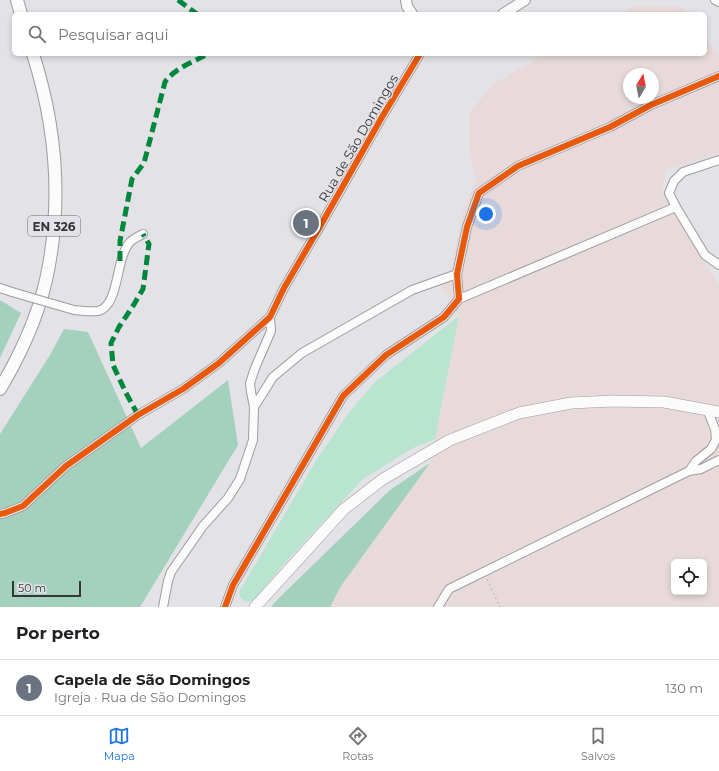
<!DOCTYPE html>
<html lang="pt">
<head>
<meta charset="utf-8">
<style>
	body { margin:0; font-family:Montserrat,sans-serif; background:#f6f6f6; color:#202124 }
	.controls { position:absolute; right:12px; bottom:12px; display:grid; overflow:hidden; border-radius:6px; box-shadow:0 2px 6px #0003 }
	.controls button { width:36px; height:36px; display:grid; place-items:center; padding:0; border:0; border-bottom:1px solid #e0e0e0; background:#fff; color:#202124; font:20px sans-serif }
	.compass { position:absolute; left:623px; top:68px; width:36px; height:36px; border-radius:50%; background:#fff; box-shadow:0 2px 6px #0003; rotate:10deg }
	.scale { position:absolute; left:12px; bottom:10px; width:69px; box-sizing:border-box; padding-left:4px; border:2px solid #353638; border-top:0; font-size:11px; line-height:14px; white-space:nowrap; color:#353638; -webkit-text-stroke:3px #e2e2e8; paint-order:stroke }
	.you { position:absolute; left:486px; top:214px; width:14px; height:14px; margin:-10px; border:3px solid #fff; border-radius:50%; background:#1a73e8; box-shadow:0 0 0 6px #1a73e833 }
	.badge { display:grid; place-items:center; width:26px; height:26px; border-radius:50%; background:#1a73e8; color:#fff; font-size:13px; font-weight:700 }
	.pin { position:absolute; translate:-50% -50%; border:2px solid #fff; box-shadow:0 1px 4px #0006 }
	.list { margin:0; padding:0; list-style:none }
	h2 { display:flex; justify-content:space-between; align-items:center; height:52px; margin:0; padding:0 16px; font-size:17px }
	h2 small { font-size:13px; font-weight:400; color:#757577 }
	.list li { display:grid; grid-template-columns:26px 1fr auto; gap:12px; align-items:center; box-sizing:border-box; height:56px; padding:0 16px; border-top:1px solid #e0e0e0 }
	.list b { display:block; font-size:15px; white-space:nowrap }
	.list p { margin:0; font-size:13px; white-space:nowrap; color:#757577 }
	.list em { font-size:13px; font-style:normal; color:#757577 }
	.icon { flex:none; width:22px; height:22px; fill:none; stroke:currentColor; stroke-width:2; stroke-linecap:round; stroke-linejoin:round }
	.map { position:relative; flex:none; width:719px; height:607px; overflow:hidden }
	.search { position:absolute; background:#fff; box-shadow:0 2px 6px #0003; left:12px; right:12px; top:12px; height:44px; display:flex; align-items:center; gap:10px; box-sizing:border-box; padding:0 14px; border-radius:6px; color:#757577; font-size:15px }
	.sheet { height:108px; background:#fff }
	nav { display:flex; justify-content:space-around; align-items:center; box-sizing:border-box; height:56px; border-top:1px solid #e0e0e0; background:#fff; font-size:11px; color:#757577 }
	nav a { display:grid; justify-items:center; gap:2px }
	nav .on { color:#1a73e8 }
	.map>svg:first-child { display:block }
	.industrial { fill:#e8dadb; fill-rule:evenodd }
	.green { fill:#b8e4d0 }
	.forest { fill:#a4d0be }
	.building { fill:#cac9cc }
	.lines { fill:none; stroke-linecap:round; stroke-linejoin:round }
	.minor-casing { stroke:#9c9c9e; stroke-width:10 }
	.tertiary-casing { stroke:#9c9c9e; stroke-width:12 }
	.secondary-casing { stroke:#9c9c9e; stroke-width:12 }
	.primary-casing { stroke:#9c9c9e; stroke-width:14 }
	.path { stroke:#c2c2c3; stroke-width:1.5; stroke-dasharray:2 3; stroke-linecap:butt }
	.minor { stroke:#fbfbfb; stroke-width:8 }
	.tertiary { stroke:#fbfbfb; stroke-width:10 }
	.secondary { stroke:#fbfbfb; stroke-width:11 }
	.primary { stroke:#fbfbfb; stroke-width:12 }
	.minor-bridge-casing { stroke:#9c9c9e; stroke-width:10; stroke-linecap:butt }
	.minor-bridge { stroke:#fbfbfb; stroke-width:8 }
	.quiet { stroke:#00873e; stroke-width:5; stroke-dasharray:10 5; stroke-linecap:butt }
	.cycleway-casing { stroke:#e2e2e8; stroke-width:8 }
	.cycleway { stroke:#e8590c; stroke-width:6 }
	.labels { text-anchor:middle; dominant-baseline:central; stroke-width:3; stroke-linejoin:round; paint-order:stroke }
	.shield { fill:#e2e2e8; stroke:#696a6d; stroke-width:1 }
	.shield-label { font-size:12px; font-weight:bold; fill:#353638 }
	.street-label { font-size:13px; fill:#353638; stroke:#e2e2e8 }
</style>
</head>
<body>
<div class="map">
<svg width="719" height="607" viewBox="0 0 719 607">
	<rect width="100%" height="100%" fill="#e3e3e7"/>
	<!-- industrial -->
	<g class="industrial">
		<path d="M636,5L682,7L687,14H619Z"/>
		<path d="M705,37L719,55V153L667,170L661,191L719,285V607H330L341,586L357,564L430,463L459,316L442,287L452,266L464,207L476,180L469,149V113L493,84L546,54H705ZM629,74H653V98H629ZM674,562H704V592H674Z"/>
	</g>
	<!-- green -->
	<path class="green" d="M459,316L435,439L413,448L363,479L282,566L253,601L247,602L241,598L239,592L317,459L348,414L375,382Z"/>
	<!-- forest -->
	<g class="forest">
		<path d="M0,300L21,313L0,358Z"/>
		<path d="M64,329L88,332L141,448L228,380L238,445L140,607H0V434L50,355Z"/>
		<path d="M430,463L357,564L341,586L330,607H271L279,598L390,490Z"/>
	</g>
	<!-- building -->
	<path class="building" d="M303,216L313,222L309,229L299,224Z"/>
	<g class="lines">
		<defs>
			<g id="minor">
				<path d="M715,0L719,2"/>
				<path d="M719,160L683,172L674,181L669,193L676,207L705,255L719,265"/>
				<path d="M0,288L12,292"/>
				<path d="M459,299L676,207"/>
				<path d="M74,310C82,311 90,312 98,311C120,306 115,258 130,242C133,239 139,236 143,234"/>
				<path d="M254,407L273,377L302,353L412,290L457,274"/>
				<path d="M689,471L696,461L711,449L716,440L715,429L707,409"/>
				<path d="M0,514L5,513L23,506L66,466L138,415L183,389L219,363L270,317L284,288L322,223L382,117L420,54"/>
				<path d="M163,607L168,581L171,572L203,526L228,498L240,479L253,440L254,407L251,392L250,383L255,368L271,331L270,317"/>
				<path d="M225,607L233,585L343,396L386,355L444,317L459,299L457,274L467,227L479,193L518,166L610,127L651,105L719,76"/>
				<path d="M438,607L449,589L689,471L701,469L719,460"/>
			</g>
			<g id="tertiary">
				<path d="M406,0L407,6L412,14"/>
				<path d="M503,14L525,0"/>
			</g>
			<path id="secondary" d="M255,607L344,509L383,479L450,440L519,413L571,403L613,401L664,402L719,412"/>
			<g id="primary">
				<path d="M17,0L21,14"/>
				<path d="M0,389C22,352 42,307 49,265C62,193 55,123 33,54"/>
			</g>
		</defs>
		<!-- minor casing -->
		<use href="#minor" class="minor-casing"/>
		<!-- tertiary casing -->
		<use href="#tertiary" class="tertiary-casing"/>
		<!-- secondary casing -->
		<use href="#secondary" class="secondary-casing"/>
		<!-- primary casing -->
		<use href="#primary" class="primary-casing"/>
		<!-- path -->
		<path class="path" d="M487,579L500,607"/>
		<!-- minor -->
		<use href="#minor" class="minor"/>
		<!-- tertiary -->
		<use href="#tertiary" class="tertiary"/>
		<!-- secondary -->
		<use href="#secondary" class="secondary"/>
		<!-- primary -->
		<use href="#primary" class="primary"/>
		<defs>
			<path id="minor-bridge" d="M12,292L74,310"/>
		</defs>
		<!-- minor-bridge casing -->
		<use href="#minor-bridge" class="minor-bridge-casing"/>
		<!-- minor-bridge -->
		<use href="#minor-bridge" class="minor-bridge"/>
		<!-- quiet -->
		<g class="quiet">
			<path d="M178,0L197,14"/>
			<path d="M120,261V241L132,179L144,163L165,82C175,68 193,62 208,54"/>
			<path d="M138,415L126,393L113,365L111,343L119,327L133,306L143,289L149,244L143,234"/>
		</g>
		<defs>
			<g id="cycleway">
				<path d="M0,514L5,513L23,506L66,466L138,415L183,389L219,363L270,317L284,288L322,223L382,117L420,54"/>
				<path d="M225,607L233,585L343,396L386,355L444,317L459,299L457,274L467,227L479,193L518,166L610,127L651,105L719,76"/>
			</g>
		</defs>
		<!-- cycleway casing -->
		<use href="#cycleway" class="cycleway-casing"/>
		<!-- cycleway -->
		<use href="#cycleway" class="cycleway"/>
	</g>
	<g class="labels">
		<!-- shield labels -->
		<rect class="shield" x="28" y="216" width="52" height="20" rx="3"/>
		<g class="shield-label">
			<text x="54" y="226">EN 326</text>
		</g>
		<!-- street labels -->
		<g class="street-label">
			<text transform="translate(358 138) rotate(-60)">Rua de São Domingos</text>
		</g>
	</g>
</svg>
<div class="controls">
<button><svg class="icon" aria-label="locate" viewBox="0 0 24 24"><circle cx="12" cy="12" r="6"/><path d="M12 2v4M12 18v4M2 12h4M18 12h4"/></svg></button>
</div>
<svg class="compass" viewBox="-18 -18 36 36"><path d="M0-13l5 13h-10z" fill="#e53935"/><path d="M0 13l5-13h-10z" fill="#757577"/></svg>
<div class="scale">50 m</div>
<div class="you"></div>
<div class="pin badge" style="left:306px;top:223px;background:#6b7280">1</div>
<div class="search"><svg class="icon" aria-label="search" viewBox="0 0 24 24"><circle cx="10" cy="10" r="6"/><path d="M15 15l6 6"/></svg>Pesquisar aqui</div>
</div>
<section class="sheet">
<h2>Por perto<small></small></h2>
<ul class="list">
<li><span class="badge" style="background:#6b7280">1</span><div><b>Capela de São Domingos</b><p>Igreja · Rua de São Domingos</p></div><em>130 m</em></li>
</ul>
</section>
<nav>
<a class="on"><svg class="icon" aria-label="map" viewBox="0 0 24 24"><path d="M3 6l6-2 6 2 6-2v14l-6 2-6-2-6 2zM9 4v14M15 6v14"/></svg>Mapa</a>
<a><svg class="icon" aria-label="directions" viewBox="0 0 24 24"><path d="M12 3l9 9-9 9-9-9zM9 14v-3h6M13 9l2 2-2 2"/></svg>Rotas</a>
<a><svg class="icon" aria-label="saved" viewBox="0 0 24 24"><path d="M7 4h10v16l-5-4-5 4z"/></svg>Salvos</a>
</nav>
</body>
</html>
